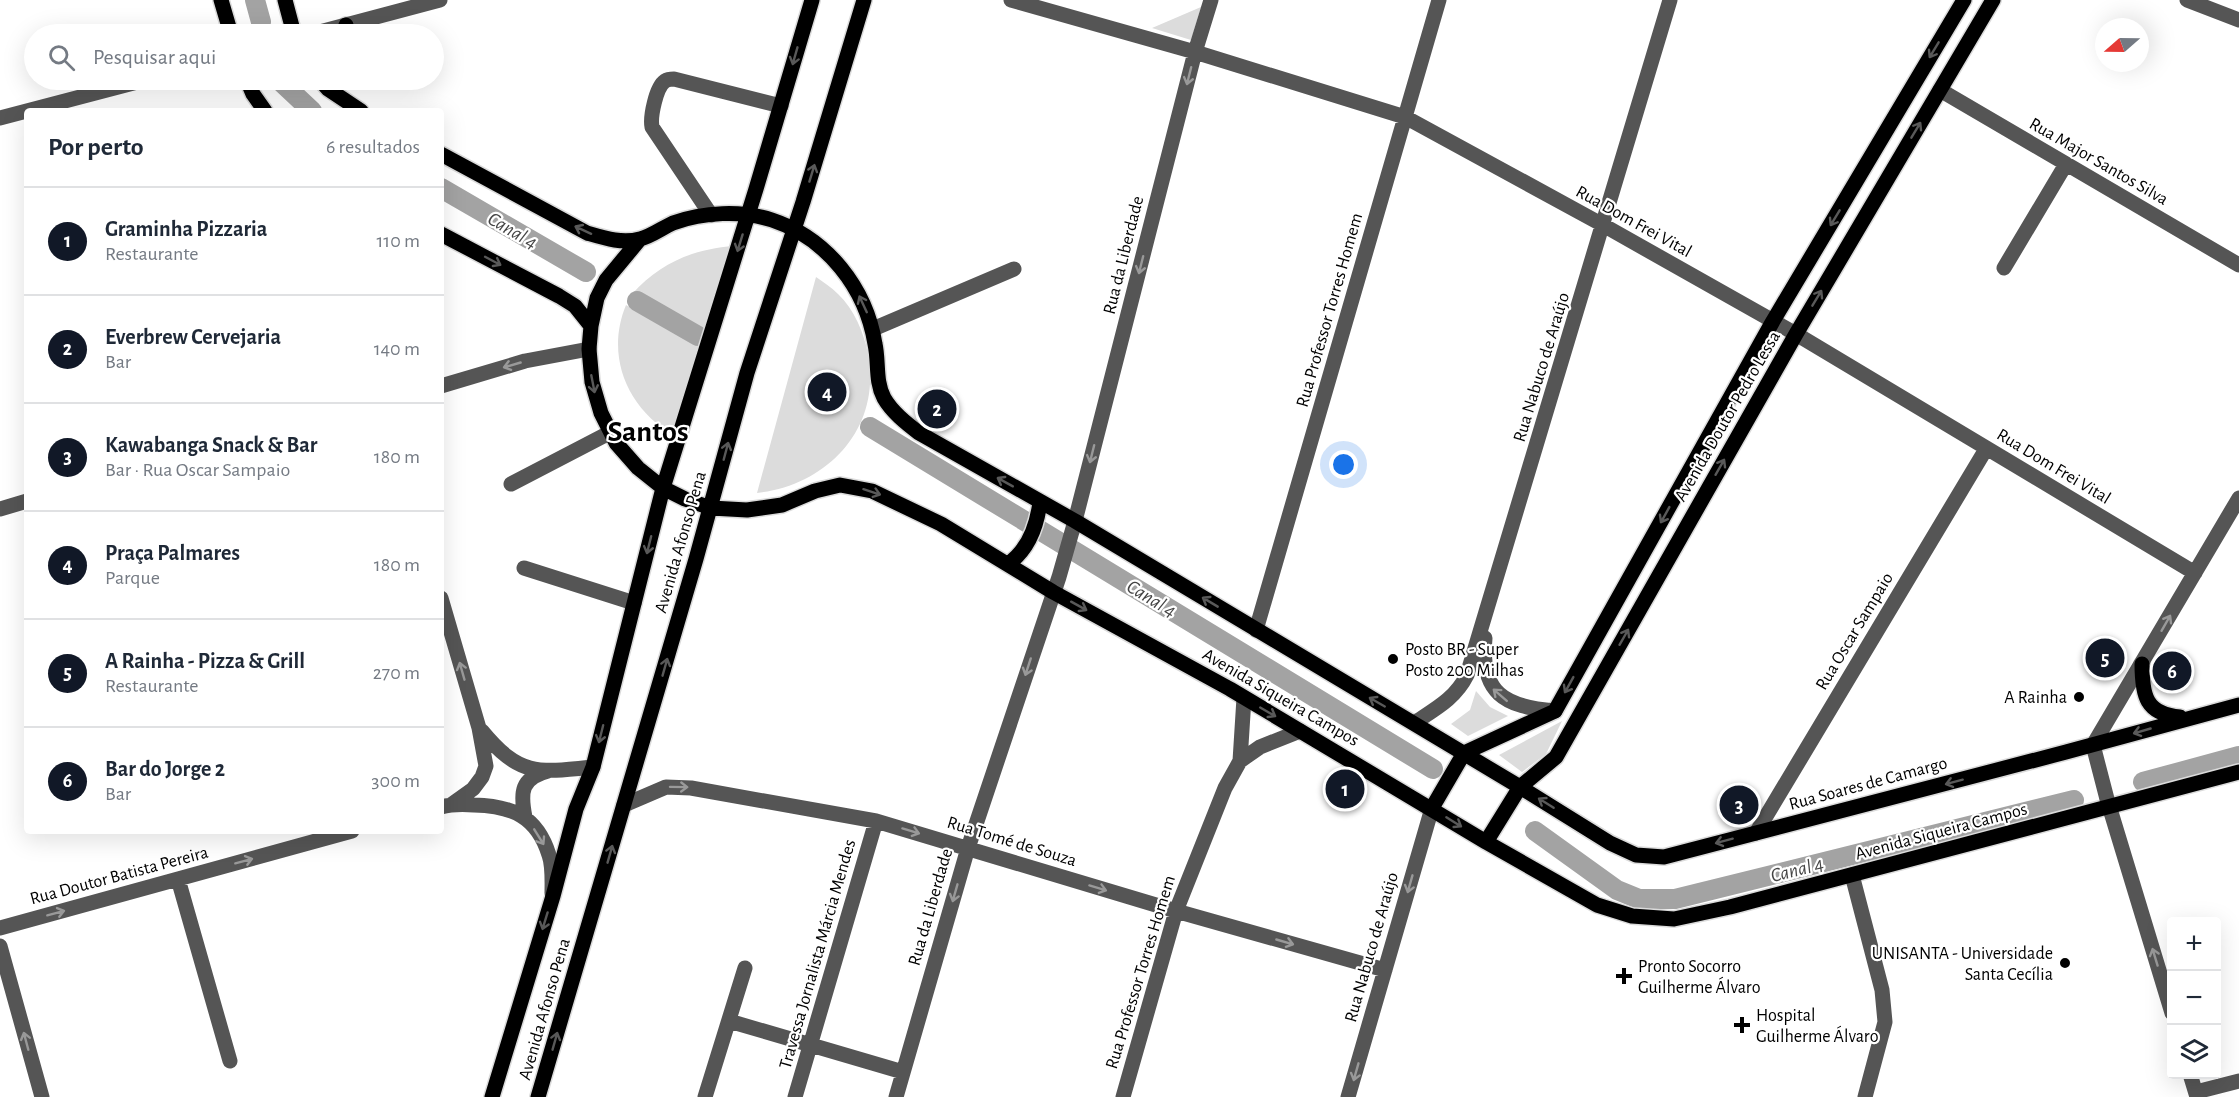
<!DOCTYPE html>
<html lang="pt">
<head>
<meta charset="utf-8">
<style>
	body { margin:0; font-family:"Alegreya Sans",sans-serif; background:#f2f2f3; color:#1f2937 }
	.controls { position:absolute; right:18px; bottom:18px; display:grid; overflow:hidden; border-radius:6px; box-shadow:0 6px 24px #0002 }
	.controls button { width:54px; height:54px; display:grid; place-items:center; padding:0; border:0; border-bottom:2px solid #e0e1e3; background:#fff; color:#1f2937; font:30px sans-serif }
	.compass { position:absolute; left:2095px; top:18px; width:54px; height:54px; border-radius:50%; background:#fff; box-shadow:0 6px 24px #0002; rotate:250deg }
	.you { position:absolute; left:1344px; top:465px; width:21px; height:21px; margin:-15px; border:4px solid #fff; border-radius:50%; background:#1a73e8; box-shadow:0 0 0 9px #1a73e833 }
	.badge { display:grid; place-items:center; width:39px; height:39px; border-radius:50%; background:#111827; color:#fff; font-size:20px; font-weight:700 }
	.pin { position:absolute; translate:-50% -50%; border:3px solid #fff; box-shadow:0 2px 6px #0006 }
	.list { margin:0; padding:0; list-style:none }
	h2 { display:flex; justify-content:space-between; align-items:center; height:78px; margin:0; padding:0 24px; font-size:26px }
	h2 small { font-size:20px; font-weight:400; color:#747a83 }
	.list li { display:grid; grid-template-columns:39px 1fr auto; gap:18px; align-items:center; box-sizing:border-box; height:108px; padding:0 24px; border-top:2px solid #e0e1e3 }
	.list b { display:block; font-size:22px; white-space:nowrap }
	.list p { margin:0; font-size:20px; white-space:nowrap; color:#747a83 }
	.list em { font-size:20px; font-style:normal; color:#747a83 }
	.icon { flex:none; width:33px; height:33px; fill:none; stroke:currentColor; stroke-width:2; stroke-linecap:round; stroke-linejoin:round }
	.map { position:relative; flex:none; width:2239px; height:1097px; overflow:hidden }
	.search { position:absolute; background:#fff; box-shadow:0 6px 24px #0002; left:24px; top:24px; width:420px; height:66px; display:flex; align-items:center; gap:15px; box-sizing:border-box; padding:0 21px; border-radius:33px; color:#747a83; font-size:22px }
	.panel { position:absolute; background:#fff; box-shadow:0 6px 24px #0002; left:24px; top:108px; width:420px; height:726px; border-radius:6px }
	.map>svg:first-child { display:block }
</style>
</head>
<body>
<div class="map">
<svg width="2239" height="1097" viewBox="0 0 2239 1097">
	<rect width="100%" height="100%" fill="#fff"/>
	<!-- green -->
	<path fill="#dcdcdc" d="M1201 7 1191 40 1152 28Z
		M734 246 705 336 632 294C660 263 693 249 734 246Z
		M816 277C823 282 831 287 838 294 854 309 864 333 868 354 882 428 828 485 757 493Z
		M626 305 700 346 675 436C627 409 605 356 626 305Z
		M1476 691 1490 707 1508 716 1468 736 1451 724 1470 710Z
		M1562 721 1546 754 1522 772 1499 755Z"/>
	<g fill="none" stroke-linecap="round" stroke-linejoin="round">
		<!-- canal -->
		<path stroke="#a3a3a3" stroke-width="20" d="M255 0 261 22
			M279 80 312 111
			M441 188 586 272
			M637 301 698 336
			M870 427 1433 769
			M2143 782 2239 756
			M1535 831 1617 890 1639 899H1675L2074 800"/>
		<defs>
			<path id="major" d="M221 0 231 34
				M285 0 294 34
				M343 34 346 25
				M247 80 253 94 265 111
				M320 80 328 89 361 111
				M441 154 587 233C604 238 622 244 640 239 652 236 662 228 673 223 703 212 742 210 772 220 827 238 866 288 875 344 879 362 875 381 884 398 892 412 906 423 919 433L1075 521 1520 787 1610 843 1636 855 1664 857 2066 752 2239 705
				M441 234 559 296 575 306 591 326
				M640 239 606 280 597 298 591 326 589 349 592 382 601 413 616 443 638 468 663 488 685 499 711 508 747 510 782 505 815 491 840 485 872 491 941 524 1053 592 1230 689 1486 842 1597 905 1632 916 1674 919 1730 907 2239 772
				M1008 564C1028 550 1037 525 1040 502
				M2142 664C2142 696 2146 714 2180 717
				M1432 808 1464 753 1555 711 1773 321 1964 0
				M1486 842 1520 787 1556 757 1796 334 1993 0
				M492 1097 553 896 576 809 593 767 663 488 756 189 812 0
				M538 1097 696 559 747 373 803 202 864 0"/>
		</defs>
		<!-- major casing -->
		<use href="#major" stroke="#dbdbdb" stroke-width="18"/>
		<!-- minor -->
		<path stroke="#555" stroke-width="15" d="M1011 0 1195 52 1405 117 1603 225 1796 334 2195 573
			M2187 0 2239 20
			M312 34 440 0
			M1940 90 2239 265
			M0 118 145 80
			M711 215 652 127C650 117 656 87 665 81 668 79 671 79 674 79L781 106
			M2004 268 2066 164
			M873 329 1014 269
			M441 386 525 361 589 349
			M511 484 611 432
			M0 509 27 501
			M524 568 634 603
			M441 598 479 728 486 766 482 777 473 789 452 804
			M1256 630 1439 0
			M1485 638C1480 693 1504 707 1555 711
			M1414 723C1435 709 1455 699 1467 675L1670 0
			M482 731C519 776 538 773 593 767
			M1240 761 1260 747 1300 731
			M624 805 666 787 691 788 876 821 1176 911 1385 970
			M441 807C452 804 462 804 474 805 512 806 537 816 549 855 553 866 552 881 552 893
			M525 817C520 792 521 778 548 771
			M1756 833 1986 449
			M1852 875 1882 990 1885 1022 1865 1097
			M178 879 230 1061
			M0 928 352 831
			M0 946 42 1097
			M2172 1013 2107 799 2093 745 2239 498
			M729 1021 903 1072
			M2190 1074 2197 1097
			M2196 1092 2239 1081
			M705 1097 745 968
			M795 1097 876 821
			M896 1097 968 848 1059 577 1075 521 1195 52 1211 0
			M1123 1097 1176 911 1225 788 1240 761 1244 698
			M1348 1097 1432 808"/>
		<!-- major -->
		<use href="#major" stroke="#000" stroke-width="15"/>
	</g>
	<!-- one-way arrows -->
	<defs><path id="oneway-shaft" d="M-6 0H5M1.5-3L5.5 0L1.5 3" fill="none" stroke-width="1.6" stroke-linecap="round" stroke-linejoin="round" transform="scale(1.5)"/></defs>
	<g stroke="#595959">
		<use href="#oneway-shaft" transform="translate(1934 50) rotate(121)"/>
		<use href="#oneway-shaft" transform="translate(795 56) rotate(106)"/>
		<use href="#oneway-shaft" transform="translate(1916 130) rotate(-59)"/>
		<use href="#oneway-shaft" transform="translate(812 173) rotate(-73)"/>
		<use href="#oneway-shaft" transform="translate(1835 218) rotate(121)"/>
		<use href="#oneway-shaft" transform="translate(583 230) rotate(-155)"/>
		<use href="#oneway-shaft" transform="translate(740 243) rotate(107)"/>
		<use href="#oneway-shaft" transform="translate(493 261) rotate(28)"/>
		<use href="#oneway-shaft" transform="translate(1817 298) rotate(-59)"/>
		<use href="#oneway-shaft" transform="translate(863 304) rotate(-115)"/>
		<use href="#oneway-shaft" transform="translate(593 384) rotate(79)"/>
		<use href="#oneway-shaft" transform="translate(726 451) rotate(-75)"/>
		<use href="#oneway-shaft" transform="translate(1720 467) rotate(-60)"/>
		<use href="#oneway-shaft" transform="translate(1005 482) rotate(-151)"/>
		<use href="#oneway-shaft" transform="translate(872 492) rotate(18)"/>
		<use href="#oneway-shaft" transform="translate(1665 515) rotate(119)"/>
		<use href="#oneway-shaft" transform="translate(649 545) rotate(104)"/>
		<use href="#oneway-shaft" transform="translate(1210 602) rotate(-149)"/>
		<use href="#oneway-shaft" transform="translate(1079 606) rotate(29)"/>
		<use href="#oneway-shaft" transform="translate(1624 637) rotate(-60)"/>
		<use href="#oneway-shaft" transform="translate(665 667) rotate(-74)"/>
		<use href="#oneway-shaft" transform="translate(1569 685) rotate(119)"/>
		<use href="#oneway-shaft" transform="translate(1377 702) rotate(-150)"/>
		<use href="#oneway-shaft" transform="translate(1268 712) rotate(30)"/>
		<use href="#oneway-shaft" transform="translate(2142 731) rotate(164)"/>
		<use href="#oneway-shaft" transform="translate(601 734) rotate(104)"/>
		<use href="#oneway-shaft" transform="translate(1954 782) rotate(165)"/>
		<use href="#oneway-shaft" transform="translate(1546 803) rotate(-148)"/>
		<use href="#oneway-shaft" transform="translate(1454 822) rotate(32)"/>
		<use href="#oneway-shaft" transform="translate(1724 841) rotate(165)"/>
		<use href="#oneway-shaft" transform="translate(610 854) rotate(-74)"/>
		<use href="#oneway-shaft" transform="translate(545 921) rotate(107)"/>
		<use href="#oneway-shaft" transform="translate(555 1041) rotate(-74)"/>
	</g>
	<g stroke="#999">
		<use href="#oneway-shaft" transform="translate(1189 76) rotate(104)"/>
		<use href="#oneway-shaft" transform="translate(1141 265) rotate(104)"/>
		<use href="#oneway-shaft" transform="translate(512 365) rotate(164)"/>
		<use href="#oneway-shaft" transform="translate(1092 454) rotate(104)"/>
		<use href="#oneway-shaft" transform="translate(2166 623) rotate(-60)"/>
		<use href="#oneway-shaft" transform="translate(1028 667) rotate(108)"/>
		<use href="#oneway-shaft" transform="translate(462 671) rotate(-106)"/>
		<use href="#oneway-shaft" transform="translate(1500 695) rotate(-139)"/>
		<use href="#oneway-shaft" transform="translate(679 787) rotate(1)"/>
		<use href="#oneway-shaft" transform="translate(911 831) rotate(17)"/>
		<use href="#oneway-shaft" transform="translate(539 837) rotate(58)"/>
		<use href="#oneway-shaft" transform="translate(244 861) rotate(-15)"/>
		<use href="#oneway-shaft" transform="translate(1410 884) rotate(106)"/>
		<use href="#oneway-shaft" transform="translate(1098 888) rotate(17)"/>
		<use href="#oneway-shaft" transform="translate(955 893) rotate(106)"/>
		<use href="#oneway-shaft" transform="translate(56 913) rotate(-15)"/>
		<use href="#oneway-shaft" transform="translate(1285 942) rotate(16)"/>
		<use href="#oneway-shaft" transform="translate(2155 957) rotate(-107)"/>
		<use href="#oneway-shaft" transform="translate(26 1041) rotate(-105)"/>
		<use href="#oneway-shaft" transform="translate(1356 1072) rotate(106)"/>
	</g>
	<!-- markers -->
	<g fill="#000" stroke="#fff" stroke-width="2">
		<circle cx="1393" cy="659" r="6"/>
		<circle cx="2079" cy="697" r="6"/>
		<circle cx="2065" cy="963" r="6"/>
		<path d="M1621 967h6v6h6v6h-6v6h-6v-6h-6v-6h6z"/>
		<path d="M1739 1016h6v6h6v6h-6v6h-6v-6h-6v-6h6z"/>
	</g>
	<g text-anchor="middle" stroke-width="4.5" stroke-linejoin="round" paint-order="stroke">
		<!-- street labels -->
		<g font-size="18" fill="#000" stroke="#fff">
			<text transform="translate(2099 161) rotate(30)" y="6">Rua Major Santos Silva</text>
			<text transform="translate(1634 221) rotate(29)" y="6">Rua Dom Frei Vital</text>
			<text transform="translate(1123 255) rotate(-76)" y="6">Rua da Liberdade</text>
			<text transform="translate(1329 310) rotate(-74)" y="6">Rua Professor Torres Homem</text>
			<text transform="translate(1541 367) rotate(-73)" y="6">Rua Nabuco de Araújo</text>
			<text transform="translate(1727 416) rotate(-60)" y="6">Avenida Doutor Pedro Lessa</text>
			<text transform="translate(2054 466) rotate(31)" y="6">Rua Dom Frei Vital</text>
			<text transform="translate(680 542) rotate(-74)" y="6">Avenida Afonso Pena</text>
			<text transform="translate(1854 631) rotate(-59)" y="6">Rua Oscar Sampaio</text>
			<text transform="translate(1281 697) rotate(30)" y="6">Avenida Siqueira Campos</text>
			<text transform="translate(1868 783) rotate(-15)" y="6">Rua Soares de Camargo</text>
			<text transform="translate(1941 831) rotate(-15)" y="6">Avenida Siqueira Campos</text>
			<text transform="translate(1012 841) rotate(17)" y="6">Rua Tomé de Souza</text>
			<text transform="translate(119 875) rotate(-15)" y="6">Rua Doutor Batista Pereira</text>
			<text transform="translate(930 907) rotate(-74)" y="6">Rua da Liberdade</text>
			<text transform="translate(1371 947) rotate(-74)" y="6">Rua Nabuco de Araújo</text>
			<text transform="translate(817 954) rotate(-74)" y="6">Travessa Jornalista Márcia Mendes</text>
			<text transform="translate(1140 972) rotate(-73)" y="6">Rua Professor Torres Homem</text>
			<text transform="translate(544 1009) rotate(-74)" y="6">Avenida Afonso Pena</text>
		</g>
		<!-- poi labels -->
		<g font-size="18" fill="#000" stroke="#fff" text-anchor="start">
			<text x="1405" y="655">Posto BR - Super<tspan x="1405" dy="21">Posto 200 Milhas</tspan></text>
			<text x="2067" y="703" text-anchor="end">A Rainha</text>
			<text x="2053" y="959" text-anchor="end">UNISANTA - Universidade<tspan x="2053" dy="21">Santa Cecília</tspan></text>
			<text x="1638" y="972">Pronto Socorro<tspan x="1638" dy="21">Guilherme Álvaro</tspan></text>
			<text x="1756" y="1021">Hospital<tspan x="1756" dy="21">Guilherme Álvaro</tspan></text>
		</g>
		<!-- water labels -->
		<g font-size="20" font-style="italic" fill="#444" stroke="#fff">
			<text transform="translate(513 230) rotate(30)" y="7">Canal 4</text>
			<text transform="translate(1152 598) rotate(31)" y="7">Canal 4</text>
			<text transform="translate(1797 869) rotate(-14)" y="7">Canal 4</text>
		</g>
		<!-- town labels -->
		<g font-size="30" font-weight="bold" fill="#000" stroke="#fff">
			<text x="648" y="441">Santos</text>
		</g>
	</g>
</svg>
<div class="controls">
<button>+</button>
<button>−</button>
<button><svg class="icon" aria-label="layers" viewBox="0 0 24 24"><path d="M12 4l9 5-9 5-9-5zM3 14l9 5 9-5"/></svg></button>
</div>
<svg class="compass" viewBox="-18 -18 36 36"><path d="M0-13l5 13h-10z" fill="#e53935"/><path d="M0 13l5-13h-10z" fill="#747a83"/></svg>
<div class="you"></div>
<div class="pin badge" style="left:1345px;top:789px">1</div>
<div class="pin badge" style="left:937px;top:409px">2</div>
<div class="pin badge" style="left:1739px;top:805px">3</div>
<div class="pin badge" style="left:827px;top:392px">4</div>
<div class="pin badge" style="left:2105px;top:658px">5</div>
<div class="pin badge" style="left:2172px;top:671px">6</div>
<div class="search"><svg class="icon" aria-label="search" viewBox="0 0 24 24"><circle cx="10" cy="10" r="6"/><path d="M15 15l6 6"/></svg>Pesquisar aqui</div>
<section class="panel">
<h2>Por perto<small>6 resultados</small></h2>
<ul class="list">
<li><span class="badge">1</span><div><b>Graminha Pizzaria</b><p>Restaurante</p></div><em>110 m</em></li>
<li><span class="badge">2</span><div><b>Everbrew Cervejaria</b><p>Bar</p></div><em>140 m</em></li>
<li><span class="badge">3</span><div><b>Kawabanga Snack &amp; Bar</b><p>Bar · Rua Oscar Sampaio</p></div><em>180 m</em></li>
<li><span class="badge">4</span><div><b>Praça Palmares</b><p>Parque</p></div><em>180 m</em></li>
<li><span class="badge">5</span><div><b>A Rainha - Pizza &amp; Grill</b><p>Restaurante</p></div><em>270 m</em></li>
<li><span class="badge">6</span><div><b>Bar do Jorge 2</b><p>Bar</p></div><em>300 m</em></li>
</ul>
</section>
</div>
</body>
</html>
